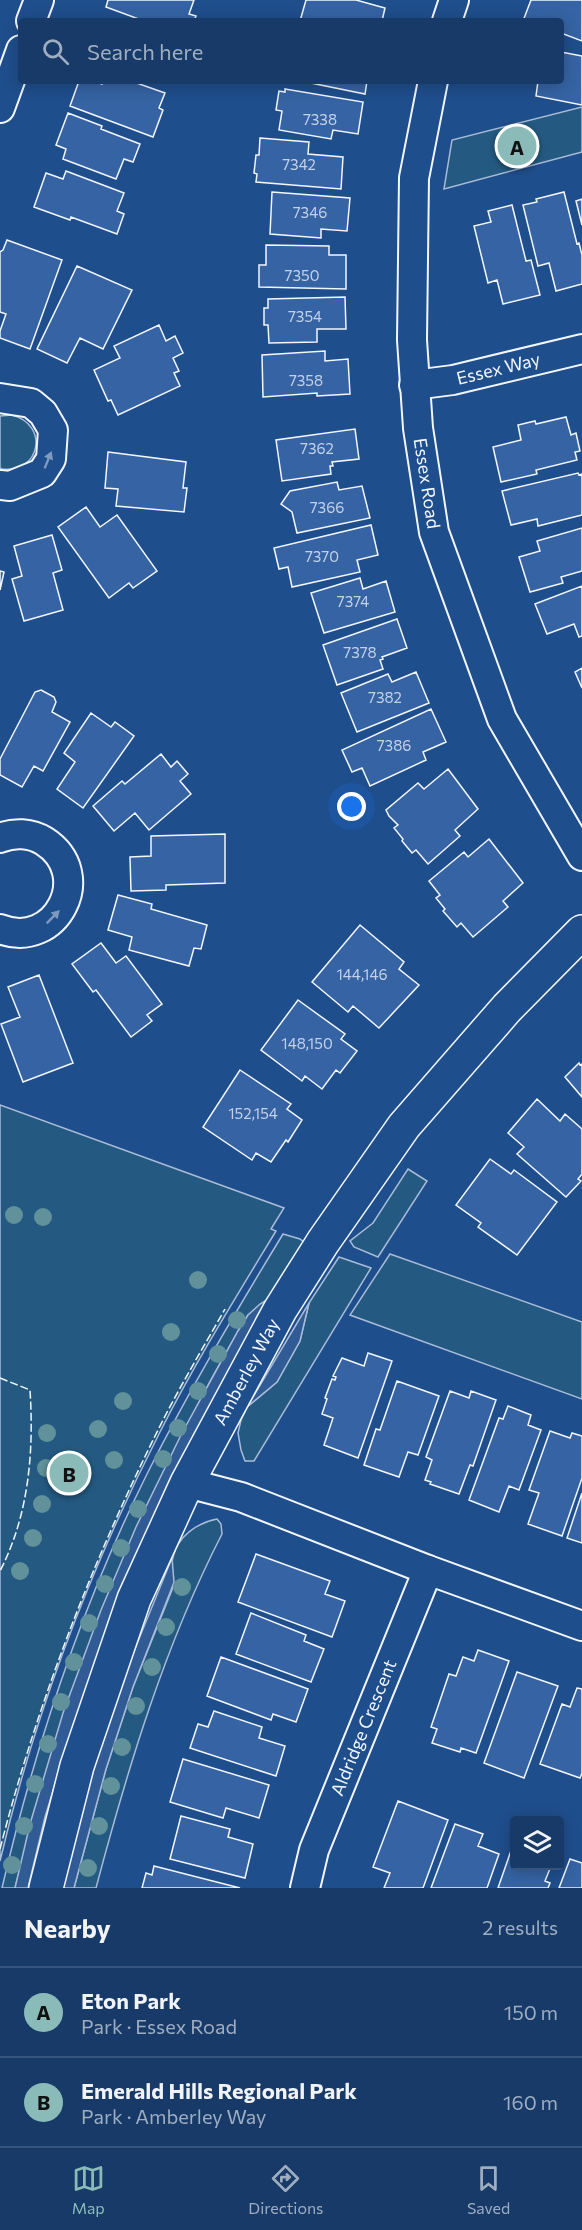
<!DOCTYPE html>
<html lang="en">
<head>
<meta charset="utf-8">
<style>
	body { margin:0; font-family:Commissioner,sans-serif; background:#20416f; color:#f1f3f6 }
	.controls { position:absolute; right:18px; bottom:18px; display:grid; overflow:hidden; border-radius:6px; box-shadow:0 3px 15px #0003 }
	.controls button { width:54px; height:54px; display:grid; place-items:center; padding:0; border:0; border-bottom:2px solid #36547d; background:#173a69; color:#f1f3f6; font:30px sans-serif }
	.you { position:absolute; left:352px; top:807px; width:21px; height:21px; margin:-15px; border:4px solid #fff; border-radius:50%; background:#1a73e8; box-shadow:0 0 0 9px #1a73e833 }
	.badge { display:grid; place-items:center; width:39px; height:39px; border-radius:50%; background:#8bbbb9; color:#111; font-size:20px; font-weight:700 }
	.pin { position:absolute; translate:-50% -50%; border:3px solid #fff; box-shadow:0 2px 6px #0006 }
	.list { margin:0; padding:0; list-style:none }
	h2 { display:flex; justify-content:space-between; align-items:center; height:78px; margin:0; padding:0 24px; font-size:26px }
	h2 small { font-size:20px; font-weight:400; color:#9eadc0 }
	.list li { display:grid; grid-template-columns:39px 1fr auto; gap:18px; align-items:center; box-sizing:border-box; height:90px; padding:0 24px; border-top:2px solid #36547d }
	.list b { display:block; font-size:22px; white-space:nowrap }
	.list p { margin:0; font-size:20px; white-space:nowrap; color:#9eadc0 }
	.list em { font-size:20px; font-style:normal; color:#9eadc0 }
	.icon { flex:none; width:33px; height:33px; fill:none; stroke:currentColor; stroke-width:2; stroke-linecap:round; stroke-linejoin:round }
	.map { position:relative; flex:none; width:582px; height:1888px; overflow:hidden }
	.search { position:absolute; background:#173a69; box-shadow:0 3px 15px #0003; left:18px; right:18px; top:18px; height:66px; display:flex; align-items:center; gap:15px; box-sizing:border-box; padding:0 21px; border-radius:6px; color:#9eadc0; font-size:22px }
	.sheet { height:258px; background:#173a69 }
	nav { display:flex; justify-content:space-around; align-items:center; box-sizing:border-box; height:84px; border-top:2px solid #36547d; background:#173a69; font-size:16px; color:#9eadc0 }
	nav a { display:grid; justify-items:center; gap:3px }
	nav .on { color:#8bbbb9 }
	.map>svg:first-child { display:block }
</style>
</head>
<body>
<div class="map">
<svg width="582" height="1888" viewBox="0 0 582 1888">
	<rect width="100%" height="100%" fill="#1f4e8c"/>
	<!-- green -->
	<path fill="#245a82" stroke="#a8bbd7" stroke-width="1.5" d="M582 107V152L444 189 452 140Z
		M12 415C50 425 40 474 2 469L0 468V416Z
		M0 1105 284 1208 271 1229 276 1231C236 1297 195 1363 160 1432 91 1567 35 1713 0 1861Z
		M408 1169 427 1181 378 1257 354 1247 350 1241 373 1223Z
		M283 1234 300 1239 305 1243 275 1294 248 1315 238 1331C135 1511 64 1686 15 1888H2C35 1746 82 1605 147 1474 188 1392 235 1313 283 1234Z
		M390 1254 582 1322V1399L350 1315Z
		M339 1257 371 1268 254 1461H245L241 1450 238 1433 241 1420 247 1407 277 1382 300 1341 309 1303Z
		M217 1519 221 1524 222 1534C165 1645 128 1767 96 1888H74L106 1769 133 1687 172 1590C175 1579 170 1568 173 1557 178 1536 197 1523 217 1519Z"/>
	<!-- parking -->
	<path fill="#305b95" stroke="#a8bbd7" stroke-width="1.5" d="M270 1298 117 1608 71 1732 45 1817 28 1888H15L30 1824 63 1713 101 1610 136 1527 182 1433 238 1331 248 1315 260 1304Z
		M309 1303 300 1341 277 1382 247 1407Z
		M172 1558 174 1582 171 1590 133 1687 106 1769 74 1888H61L91 1775 125 1673Z"/>
	<!-- building -->
	<path fill="#3563a3" stroke="#f2f6ff" stroke-width="1.5" d="M108 0H194L189 14 196 16 194 21H144L106 7Z
		M306 0H356L385 8 382 21H300Z
		M531 0H582V41L561 33V21H523Z
		M561 52 582 56V105L536 96 538 81H537H561Z
		M79 81H94L102 84 104 81H131L165 93 159 108 163 110 153 137 70 106Z
		M301 81H367L365 94Z
		M285 89 363 102 358 134 333 130 331 139 279 130 282 111 276 110 279 91 285 92Z
		M68 113 102 126 101 129 140 144 133 162 124 159 116 179 63 159 66 149 56 145Z
		M260 138 309 142 308 154 343 157 341 189 256 182 257 174 254 173 256 155H259Z
		M66 171 124 193 117 211 124 214 117 234 71 217 70 220 34 207 46 173 63 179Z
		M272 192 350 198 347 231 321 229V238L270 234Z
		M564 192 577 244 579 243 582 255V284L556 291 549 263 538 266 523 205 537 202 536 199Z
		M582 199V225L576 201Z
		M512 205 526 261 531 260 540 295 503 304 497 280 488 283 474 226 491 222 488 211Z
		M7 240 62 260 30 349 0 338V331L6 314 0 312V252L3 250Z
		M266 245 329 246V255H346V289L259 287V265H266Z
		M77 266 132 290 103 349 80 338 67 363 37 349Z
		M345 297 346 329H317V342L269 343 268 325H264V308H268V299Z
		M159 325 166 341 175 336 183 353 173 358 179 371 174 373 180 386 118 415 111 400 108 401 94 370 120 358 114 346Z
		M325 351V361L348 359 350 394 317 396V393L263 397 262 355Z
		M566 417 571 435 576 433 580 451 575 452 577 460 536 470 537 474 501 482 493 447 521 440 518 425 535 421 536 424Z
		M355 429 359 459 332 462 333 466H330L331 474 282 481 276 440Z
		M108 452 186 462 183 488H187L184 512 116 506 118 489 105 488Z
		M578 473 579 475 582 474V515L538 526 537 519 511 525 502 491Z
		M337 482 339 490 362 486 370 518 297 533 292 512 281 504 290 491Z
		M86 507 100 527 117 515 157 571 133 588 129 583 109 598 58 527Z
		M371 525 378 555 357 560 360 572 292 587 288 567 279 569 274 548Z
		M582 528V571L561 577 563 583 530 592 519 557 540 551 537 541Z
		M52 535 62 570 53 573 63 610 24 621 12 579 22 576 14 546Z
		M0 571 4 572 0 590Z
		M360 578 363 589 386 581 395 612 324 633 311 593Z
		M582 586V636L579 637 574 624 547 634 535 604Z
		M397 619 407 648 382 657 383 659 380 660 383 669 337 685 323 645Z
		M582 668V688L575 672Z
		M416 672 429 703 357 732 341 693 388 674 392 682Z
		M41 690 54 697 56 702 52 712 70 722 43 771 34 766 22 787 0 775V759L35 692Z
		M431 709 446 742 423 752 426 760 370 786 362 768 352 772 342 750Z
		M91 713 111 727 115 722 134 736 83 808 57 789 75 762 64 753Z
		M161 754 171 767 177 761 188 774 180 781 191 794 149 830 135 813 114 831 93 806 122 781 125 784Z
		M448 769 478 809 455 830 460 836 428 864 416 850 412 853 402 841 403 839 394 828 398 825 389 816 386 810 418 783 424 789Z
		M225 834V883L166 885V890L131 891 130 857 151 856V836Z
		M489 839 523 883 503 901 508 907 473 937 461 923 457 927 443 911 445 909 436 898 440 895 429 881 464 852 468 857Z
		M118 895 152 904 151 909 207 925 201 949 194 948 189 966 129 950 132 937 108 930Z
		M360 925 404 962 399 969 419 985 379 1028 353 1006 348 1012 312 982Z
		M101 943 116 963 126 956 162 1004 147 1015 152 1021 131 1037 96 990 93 992 72 964Z
		M39 975 73 1063 23 1082 1 1024 20 1017 8 987Z
		M298 1000 345 1034 341 1039 357 1051 340 1073 336 1070 322 1089 305 1076 302 1081 261 1050Z
		M579 1063 580 1065 582 1064V1097L565 1077Z
		M240 1070 291 1104 287 1109 302 1120 288 1142 286 1140 271 1162 256 1153 252 1160 203 1127Z
		M537 1099 560 1121 565 1114 582 1129V1174L578 1179 581 1181 566 1197 517 1154 524 1147 508 1133Z
		M490 1159 511 1174 514 1170 557 1202 517 1255 478 1227 481 1223 456 1205Z
		M368 1353 392 1361 358 1458 324 1445 333 1418 322 1414 327 1399 325 1398 332 1379 335 1380 336 1377 333 1376 342 1358 364 1366Z
		M397 1381 439 1396 418 1455 408 1452 399 1477 364 1465 376 1429 380 1430Z
		M450 1391 469 1398 471 1391 496 1400 473 1466 470 1465 459 1494 430 1484 431 1482 425 1480 432 1460 426 1457Z
		M508 1406 531 1415 528 1425 541 1430 519 1490 509 1486 499 1512 469 1500 499 1418 503 1419Z
		M550 1431 570 1438 572 1433 582 1436V1478L562 1536 528 1524 539 1493 529 1490Z
		M582 1493V1543L567 1538Z
		M256 1554 330 1581 325 1594 345 1601 332 1637 238 1602Z
		M251 1613 306 1635 304 1641 324 1649 311 1682 236 1654Z
		M478 1650 509 1661 476 1753 461 1748 460 1752 432 1743 437 1729 431 1727 449 1674 456 1676 463 1657 474 1661Z
		M221 1657 308 1689 296 1722 273 1714 271 1720 207 1696Z
		M517 1672 558 1686 524 1778 484 1763Z
		M577 1688 582 1689V1773L580 1778 540 1764 562 1704 570 1707Z
		M214 1711 262 1727 259 1738 285 1746 276 1776 190 1748 198 1724 208 1727Z
		M183 1759 269 1785 259 1818 226 1808 223 1818 170 1802Z
		M398 1801 448 1820 423 1888H384L390 1873 373 1867Z
		M181 1816 230 1829 228 1837 253 1844 245 1878 170 1859Z
		M455 1824 483 1834 478 1846 499 1854 487 1888H431Z
		M513 1845 514 1866H551L545 1881 550 1883 548 1888H498Z
		M570 1859 582 1863V1888H559Z
		M154 1866 240 1888H142L146 1873 152 1875Z"/>
	<g fill="none" stroke-linecap="round" stroke-linejoin="round">
		<defs>
			<g id="street">
				<path d="M31 21 39 0"/>
				<path d="M447 21 454 0"/>
				<path id="s1" d="M433 81 414 178 412 340 418 428 434 532 502 719 582 856"/>
				<path d="M0 108 21 50"/>
				<path id="s2" d="M414 385 453 380 582 349"/>
				<path d="M0 398 31 403 43 413 53 430 51 459 42 473 10 486 0 485"/>
				<path d="M0 838C14 832 31 833 44 841 96 874 56 951 0 929"/>
				<path d="M187 1483 241 1497 428 1570 582 1626"/>
				<path id="s3" d="M305 1888 314 1850 428 1570"/>
			</g>
			<g id="secondary">
				<path id="s4" d="M46 1888 77 1766 134 1599 187 1483 280 1310 323 1242 404 1126 507 1008 582 932"/>
			</g>
		</defs>
		<!-- street casing -->
		<use href="#street" stroke="#f2f6ff" stroke-width="32"/>
		<!-- secondary casing -->
		<use href="#secondary" stroke="#f2f6ff" stroke-width="36"/>
		<!-- street -->
		<use href="#street" stroke="#1f4e8c" stroke-width="28"/>
		<!-- secondary -->
		<use href="#secondary" stroke="#1f4e8c" stroke-width="33"/>
		<!-- fence -->
		<path stroke="#f2f6ff" stroke-width="1.5" stroke-dasharray="8 3" stroke-linecap="butt" d="M0 1378 30 1390C34 1451 29 1515 0 1571
			M0 1849C38 1700 94 1557 163 1420 182 1383 204 1346 225 1309"/>
	</g>
	<!-- trees -->
	<g fill="#61919a">
		<circle cx="14" cy="1215" r="9"/>
		<circle cx="43" cy="1217" r="9"/>
		<circle cx="198" cy="1280" r="9"/>
		<circle cx="237" cy="1320" r="9"/>
		<circle cx="171" cy="1332" r="9"/>
		<circle cx="218" cy="1354" r="9"/>
		<circle cx="198" cy="1391" r="9"/>
		<circle cx="123" cy="1401" r="9"/>
		<circle cx="178" cy="1428" r="9"/>
		<circle cx="98" cy="1429" r="9"/>
		<circle cx="47" cy="1433" r="9"/>
		<circle cx="163" cy="1459" r="9"/>
		<circle cx="114" cy="1460" r="9"/>
		<circle cx="46" cy="1468" r="9"/>
		<circle cx="42" cy="1504" r="9"/>
		<circle cx="138" cy="1509" r="9"/>
		<circle cx="33" cy="1538" r="9"/>
		<circle cx="121" cy="1548" r="9"/>
		<circle cx="20" cy="1571" r="9"/>
		<circle cx="105" cy="1584" r="9"/>
		<circle cx="182" cy="1587" r="9"/>
		<circle cx="89" cy="1623" r="9"/>
		<circle cx="166" cy="1627" r="9"/>
		<circle cx="74" cy="1662" r="9"/>
		<circle cx="152" cy="1667" r="9"/>
		<circle cx="61" cy="1702" r="9"/>
		<circle cx="136" cy="1706" r="9"/>
		<circle cx="48" cy="1744" r="9"/>
		<circle cx="122" cy="1747" r="9"/>
		<circle cx="35" cy="1784" r="9"/>
		<circle cx="111" cy="1786" r="9"/>
		<circle cx="24" cy="1826" r="9"/>
		<circle cx="99" cy="1826" r="9"/>
		<circle cx="12" cy="1865" r="9"/>
		<circle cx="88" cy="1868" r="9"/>
	</g>
	<!-- one-way arrows -->
	<defs><path id="oneway-solid" d="M-6-.8H1V-3.2L6.5 0L1 3.2V.8H-6Z" transform="scale(1.5)"/></defs>
	<g fill="#7e9ac0">
		<use href="#oneway-solid" transform="translate(48 460) rotate(-68)"/>
		<use href="#oneway-solid" transform="translate(53 917) rotate(-45)"/>
	</g>
	<g text-anchor="middle" stroke-width="4.5" stroke-linejoin="round" paint-order="stroke">
		<!-- number labels -->
		<g font-size="15" fill="#c3d1e8">
			<text x="320" y="125">7338</text>
			<text x="299" y="170">7342</text>
			<text x="310" y="218">7346</text>
			<text x="302" y="281">7350</text>
			<text x="305" y="322">7354</text>
			<text x="306" y="386">7358</text>
			<text x="317" y="454">7362</text>
			<text x="327" y="513">7366</text>
			<text x="322" y="562">7370</text>
			<text x="353" y="607">7374</text>
			<text x="360" y="658">7378</text>
			<text x="385" y="703">7382</text>
			<text x="394" y="751">7386</text>
			<text x="362" y="980">144,146</text>
			<text x="307" y="1049">148,150</text>
			<text x="253" y="1119">152,154</text>
		</g>
		<!-- street labels -->
		<g font-size="18" fill="#f2f6ff" stroke="#1f4e8c">
			<text dy="6" stroke="none"><textPath href="#s2" startOffset="86">Essex Way</textPath></text>
			<text dy="6" stroke="none"><textPath href="#s1" startOffset="405">Essex Road</textPath></text>
			<text dy="6" stroke="none"><textPath href="#s4" startOffset="556">Amberley Way</textPath></text>
			<text dy="6" stroke="none"><textPath href="#s3" startOffset="171">Aldridge Crescent</textPath></text>
		</g>
	</g>
</svg>
<div class="controls">
<button><svg class="icon" aria-label="layers" viewBox="0 0 24 24"><path d="M12 4l9 5-9 5-9-5zM3 14l9 5 9-5"/></svg></button>
</div>
<div class="you"></div>
<div class="pin badge" style="left:517px;top:146px">A</div>
<div class="pin badge" style="left:69px;top:1473px">B</div>
<div class="search"><svg class="icon" aria-label="search" viewBox="0 0 24 24"><circle cx="10" cy="10" r="6"/><path d="M15 15l6 6"/></svg>Search here</div>
</div>
<section class="sheet">
<h2>Nearby<small>2 results</small></h2>
<ul class="list">
<li><span class="badge">A</span><div><b>Eton Park</b><p>Park · Essex Road</p></div><em>150 m</em></li>
<li><span class="badge">B</span><div><b>Emerald Hills Regional Park</b><p>Park · Amberley Way</p></div><em>160 m</em></li>
</ul>
</section>
<nav>
<a class="on"><svg class="icon" aria-label="map" viewBox="0 0 24 24"><path d="M3 6l6-2 6 2 6-2v14l-6 2-6-2-6 2zM9 4v14M15 6v14"/></svg>Map</a>
<a><svg class="icon" aria-label="directions" viewBox="0 0 24 24"><path d="M12 3l9 9-9 9-9-9zM9 14v-3h6M13 9l2 2-2 2"/></svg>Directions</a>
<a><svg class="icon" aria-label="saved" viewBox="0 0 24 24"><path d="M7 4h10v16l-5-4-5 4z"/></svg>Saved</a>
</nav>
</body>
</html>
